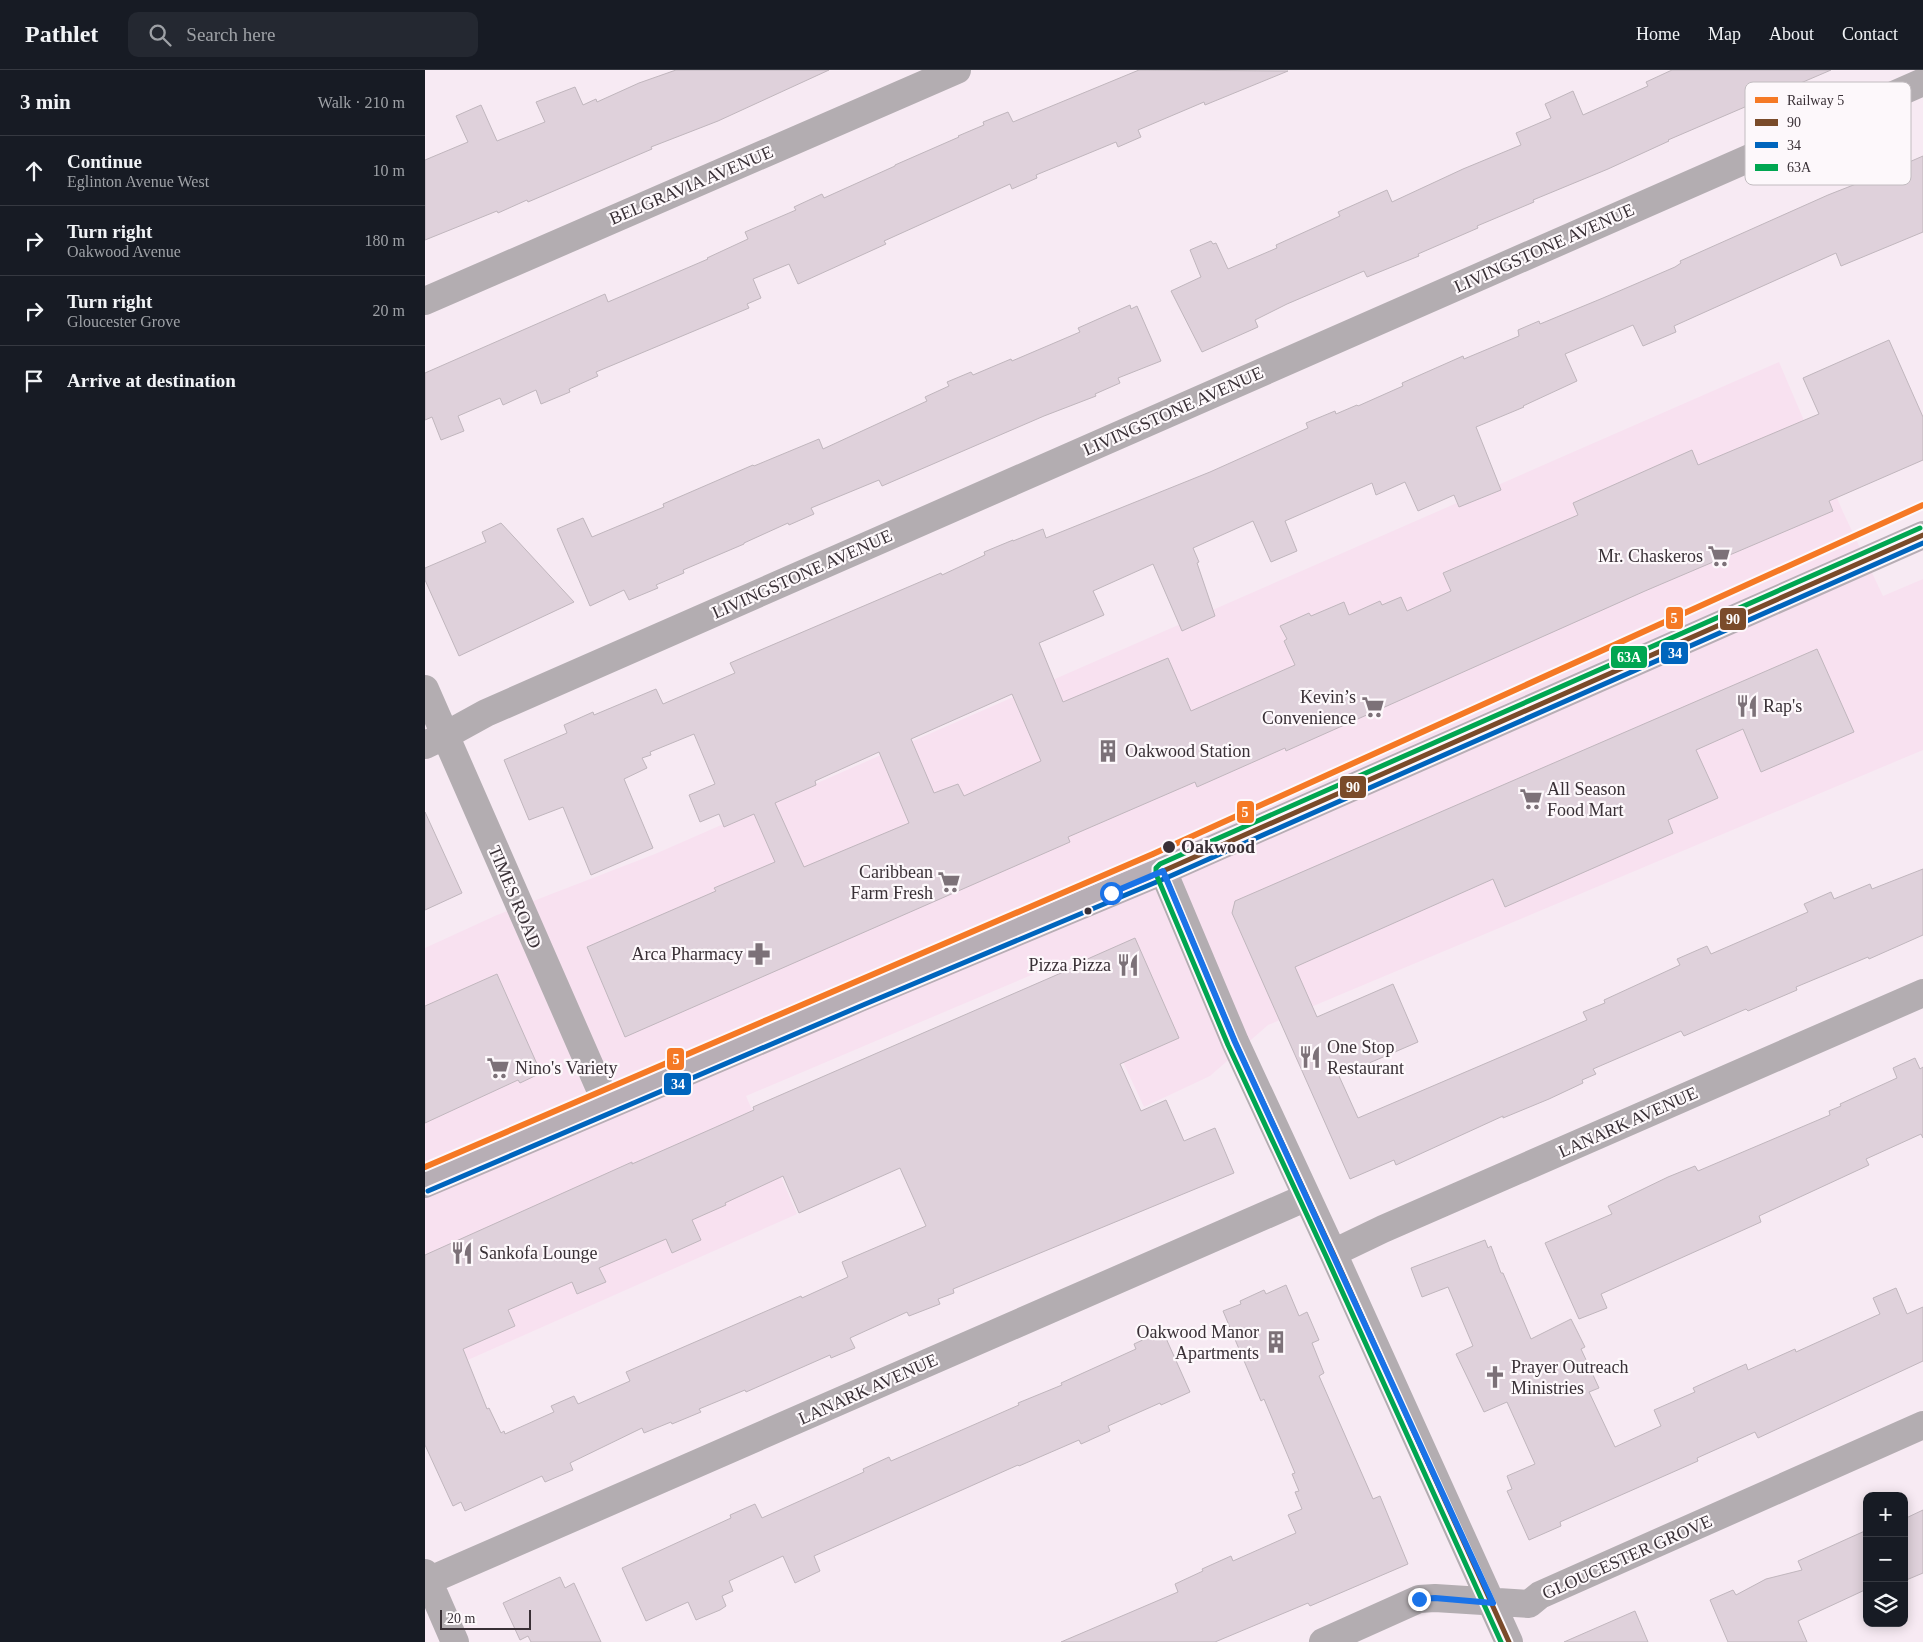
<!DOCTYPE html>
<html lang="en">
<head>
<meta charset="utf-8">
<style>
	body { margin:0; font-family:"Times New Roman",serif; background:#242831; color:#f1f3f6 }
	.controls { position:absolute; right:15px; bottom:15px; display:grid; overflow:hidden; border-radius:10px; box-shadow:0 2px 12px #0003 }
	.controls button { width:45px; height:45px; display:grid; place-items:center; padding:0; border:0; border-bottom:1px solid #363941; background:#171b24; color:#f1f3f6; font:25px sans-serif }
	.scale { position:absolute; left:15px; bottom:12px; width:91px; box-sizing:border-box; padding-left:5px; border:2px solid #393036; border-top:0; font-size:14px; line-height:18px; white-space:nowrap; color:#393036; -webkit-text-stroke:4px #fdf8fb; paint-order:stroke }
	.stop { position:absolute; width:15px; height:15px; margin:-11px; border:4px solid #1a73e8; border-radius:50%; background:#fff }
	.stop.end { background:#1a73e8; border-color:#fff; box-shadow:0 1px 5px #0008 }
	.list { margin:0; padding:0; list-style:none }
	h2 { display:flex; justify-content:space-between; align-items:center; height:65px; margin:0; padding:0 20px; font-size:21px }
	h2 small { font-size:16px; font-weight:400; color:#9ea1a6 }
	.list li { display:grid; grid-template-columns:32px 1fr auto; gap:15px; align-items:center; box-sizing:border-box; height:70px; padding:0 20px; border-top:1px solid #363941 }
	.list b { display:block; font-size:19px; white-space:nowrap }
	.list p { margin:0; font-size:16px; white-space:nowrap; color:#9ea1a6 }
	.list em { font-size:16px; font-style:normal; color:#9ea1a6 }
	.icon { flex:none; width:28px; height:28px; fill:none; stroke:currentColor; stroke-width:2; stroke-linecap:round; stroke-linejoin:round }
	.map { position:relative; flex:none; width:1498px; height:1572px; overflow:hidden }
	header { display:flex; align-items:center; gap:30px; box-sizing:border-box; height:70px; padding:0 25px; background:#171b24; border-bottom:1px solid #363941 }
	header strong { font-size:24px }
	nav { display:flex; gap:28px; margin-inline-start:auto; font-size:18px }
	.search { width:350px; height:45px; background:#242831; display:flex; align-items:center; gap:12px; box-sizing:border-box; padding:0 18px; border-radius:10px; color:#9ea1a6; font-size:19px }
	main { display:flex }
	aside { flex:1; background:#171b24 }
	.map>svg:first-child { display:block }
</style>
</head>
<body>
<header>
<strong>Pathlet</strong>
<div class="search"><svg class="icon" aria-label="search" viewBox="0 0 24 24"><circle cx="10" cy="10" r="6"/><path d="M15 15l6 6"/></svg>Search here</div>
<nav><a>Home</a><a>Map</a><a>About</a><a>Contact</a></nav>
</header>
<main>
<aside>
<h2>3 min<small>Walk · 210 m</small></h2>
<ul class="list">
<li><svg class="icon" aria-label="ahead" viewBox="0 0 24 24"><path d="M12 20V5M6 11l6-6 6 6"/></svg><div><b>Continue</b><p>Eglinton Avenue West</p></div><em>10 m</em></li>
<li><svg class="icon" aria-label="right" viewBox="0 0 24 24"><path d="M7 20v-9h11M14 6l5 5-5 5"/></svg><div><b>Turn right</b><p>Oakwood Avenue</p></div><em>180 m</em></li>
<li><svg class="icon" aria-label="right" viewBox="0 0 24 24"><path d="M7 20v-9h11M14 6l5 5-5 5"/></svg><div><b>Turn right</b><p>Gloucester Grove</p></div><em>20 m</em></li>
<li><svg class="icon" aria-label="arrive" viewBox="0 0 24 24"><path d="M6 21V4h12l-3 4 3 4H6"/></svg><div><b>Arrive at destination</b></div></li>
</ul>
</aside>
<div class="map">
<svg width="1498" height="1572" viewBox="0 0 1498 1572">
	<rect width="100%" height="100%" fill="#f7eaf3"/>
	<!-- built -->
	<path fill="#f8e1f0" d="M1354 292 1418 442 1458 526 1498 509V680L843 955 785 1006 719 1037 649 887 321 1026 372 1144 0 1309V878L72 845 230 784Z"/>
	<!-- building -->
	<path fill="#dfd1db" stroke="#c0b6bd" fill-rule="evenodd" d="M251 0H404L293 51 226 77 227 79 103 132 102 130 73 143 72 141 0 170V90L43 72 31 46 56 35 72 71 120 52 111 32 150 17 158 35 171 29 172 32 214 13Z
		M714 0 863 1 780 35 779 32 713 60 716 67 693 77 691 72 611 105 612 108 587 119 585 114 459 171 461 174 373 214 364 194 328 209 336 228 322 234 324 238 171 302 173 306 144 319 145 322 116 334 111 320 78 335 75 328 33 346 39 361 16 370 7 347 0 350V303L180 224 183 232 283 189 282 188 323 169 320 162 371 140 369 137 397 124 399 128 470 96V95L534 67 533 66 559 55 558 52 583 42 588 52Z
		M1247 0H1406L1243 70 1244 71 1183 99 1108 130 1109 132 1052 156 1053 158 993 184 994 186 942 207 939 201 862 234 830 250 833 257 777 282 746 221 776 207 765 180 786 171 788 174 791 173 803 199 852 178 851 175 915 146 913 142 962 120 967 132 1038 99 1096 75 1091 63 1126 48 1120 34 1148 21 1158 45 1223 16 1221 12Z
		M1498 86V162L1416 196 1411 183 1249 256 1251 262 1218 276 1208 255 1140 284 1152 311 1098 336 1099 337 1051 357 1076 420 1034 437 1029 425 993 441 980 412 951 425 947 413 860 451 872 481 846 492 828 451 768 478 774 492 772 493 790 546 757 561 728 494 668 521 679 545 614 573 638 632 743 588 766 641 870 595 859 571 862 569 855 556 884 543 886 546 919 532 924 545 955 531 957 535 976 527 982 541 1026 521 1018 503 1153 445 1148 433 1267 380 1273 395 1394 344 1378 308 1464 270 1498 347V390L1404 431 1408 441 1220 521 861 681 860 678 772 717 770 712 643 767 645 772 200 967 162 877 291 821 289 818 350 792 329 744 299 757 294 744 275 752 264 725 290 714 269 664 225 682 226 685 217 688 222 698 199 709 228 778 166 805 138 737 104 750 79 690 142 663 139 655 168 642 169 645 231 619 238 634 310 603 305 593 516 503 517 505 560 485 559 482 588 470V471L618 459 621 468 785 402 883 358 881 353 910 341 911 344 932 335 933 336 978 316 977 313 1038 286 1039 289 1094 266 1093 260 1114 251 1115 254 1178 228 1250 197 1256 193 1255 191 1403 125 1436 112V113ZM587 624 616 691 539 726 533 714 509 723 486 669ZM454 682 484 753 379 797 350 733 391 715 390 711Z
		M705 235 706 239 712 236 736 291 693 308 695 313 670 324 671 326 619 346 457 416 454 410 386 438 389 444 364 455 363 453 319 473V474L258 500 259 503 231 515 233 518 204 530 199 520 165 536 132 459 158 448 167 467 239 437 238 434 328 395 329 396 394 369 398 379 502 331 500 327 524 316 522 312 546 302 548 305 586 289 587 291 655 262 653 258Z
		M76 453 149 532 34 586 0 510V498L61 472 57 462Z
		M1392 579 1429 662 1336 702 1318 659 1271 680 1293 728 1243 750 1248 763 1080 837 1068 809 870 897 892 947 968 914 993 972 914 1006 933 1048 1162 950 1158 942 1180 933 1179 930 1255 895 1252 889 1282 876 1286 884 1383 842 1379 834 1406 822 1409 829 1445 814 1447 819 1498 799V865L1444 889 1443 887 1371 917 1372 920 1323 941 1321 939 1259 966 1256 961 1168 999 1171 1004 1157 1010 1158 1013 1124 1029 1078 1048V1046L971 1095 969 1090 925 1109 807 843 810 831Z
		M0 742 37 823 0 840Z
		M710 868 754 968 695 994 716 1041 741 1030 759 1071 790 1058 809 1103 528 1219 529 1223 513 1229 515 1234 484 1246 482 1242 425 1268 430 1278 406 1288 405 1285 321 1322 320 1320 274 1339 276 1342 247 1354 246 1352 219 1363 217 1358 145 1393 148 1400 120 1412 117 1406 40 1441 36 1432 28 1436 0 1375V1185L207 1092V1094L291 1057 329 1040 328 1037 659 893 658 891ZM475 1098 501 1156 417 1192 423 1207 377 1228 376 1226 201 1302 205 1311 153 1334 149 1326 126 1336 129 1342 80 1364 79 1361 76 1363 64 1338 62 1339 38 1279 90 1256 83 1240 147 1212 152 1224 181 1212 174 1198 241 1169 247 1183 276 1170 267 1150 301 1135 300 1133 358 1106 374 1143Z
		M72 904 116 1003 95 1013 93 1010 0 1053V936Z
		M1490 988 1495 999 1498 997V1068L1496 1064 1441 1089 1444 1095 1334 1146 1336 1152 1176 1224 1182 1238 1154 1249 1120 1173 1187 1144 1183 1136 1243 1107 1270 1096 1273 1101 1405 1045 1404 1041 1416 1036 1415 1034 1472 1008 1468 998Z
		M1060 1170 1063 1178 1066 1176 1076 1203H1078L1106 1269 1146 1249 1160 1277 1156 1279 1174 1318 1164 1322 1190 1377 1236 1356 1229 1340 1270 1322 1268 1318 1321 1294 1323 1300 1370 1279 1371 1282 1455 1244 1448 1228 1471 1218 1482 1244 1498 1237V1291L1333 1368 1330 1362 1272 1388 1273 1391 1135 1452 1136 1456 1104 1470 1082 1421 1087 1419 1082 1406 1110 1394 1082 1332 1059 1342 1031 1284 1048 1276 1023 1217 997 1227 986 1198Z
		M861 1215 874 1246 882 1242 894 1270 887 1273 899 1303 894 1306 948 1429 955 1426 983 1494 885 1536 883 1533 790 1572H636L753 1522 750 1514 778 1501 777 1499 806 1486 808 1491 871 1463 863 1445 877 1439 870 1422 874 1421 867 1404 870 1403 839 1329 836 1331 798 1241 816 1234 815 1231 839 1220 841 1224Z
		M735 1262 737 1267 740 1266 765 1322 736 1335 735 1333 683 1356 685 1361 656 1374 654 1370 594 1396 593 1395 389 1486 395 1501 370 1513 358 1486 304 1511 308 1521 297 1526 301 1536 295 1540 271 1550 263 1532 221 1551 197 1498 306 1448 305 1445 330 1434 337 1448 439 1402 438 1399 464 1387 466 1391 594 1335 593 1333 637 1315 636 1313 711 1279 709 1274Z
		M1498 1440V1503L1479 1511V1449Z
		M1442 1460V1519L1373 1551 1382 1572H1303L1285 1530 1308 1520 1311 1525 1341 1509 1377 1500 1373 1491Z
		M135 1507 140 1518 149 1513 176 1572H106L103 1566 95 1570 78 1533Z
		M1210 1541 1223 1572H1139Z"/>
	<g fill="none" stroke-linecap="round" stroke-linejoin="round">
		<!-- minor -->
		<path stroke="#b3adb1" stroke-width="28" d="M0 231 532 0
			M0 619 182 1035
			M0 675 21 665 61 643 1498 12
			M738 801 810 972 908 1183 1084 1572
			M908 1183 958 1159 1498 923
			M0 1503 30 1572
			M3 1511 882 1127
			M898 1572 994 1529 1010 1528 1104 1534 1115 1525 1498 1355"/>
		<!-- major -->
		<path stroke="#b7aeb5" stroke-width="28" d="M0 1114 435 928 738 801 1498 465"/>
		<defs>
			<path id="bus-1" d="M738 801 810 972 908 1183 1084 1572
				M738 801 1498 465"/>
			<path id="bus-2" d="M3 1121 438 935 741 808 1498 473"/>
			<path id="bus-3" d="M1076 1572 901 1186 803 975 731 804V798L735 794 1495 458"/>
		</defs>
		<!-- bus-1 casing -->
		<use href="#bus-1" stroke="#fdf8fb" stroke-width="9"/>
		<!-- bus-2 casing -->
		<use href="#bus-2" stroke="#fdf8fb" stroke-width="9"/>
		<!-- bus-3 casing -->
		<use href="#bus-3" stroke="#fdf8fb" stroke-width="9"/>
		<!-- bus-1 -->
		<use href="#bus-1" stroke="#7a4b2a" stroke-width="5"/>
		<!-- bus-2 -->
		<use href="#bus-2" stroke="#0065bd" stroke-width="5"/>
		<!-- bus-3 -->
		<use href="#bus-3" stroke="#00a651" stroke-width="5"/>
		<defs>
			<path id="rail-1" d="M0 1097 728 784 1498 435"/>
		</defs>
		<!-- rail-1 casing -->
		<use href="#rail-1" stroke="#fdf8fb" stroke-width="10"/>
		<!-- rail-1 -->
		<use href="#rail-1" stroke="#f57925" stroke-width="6"/>
	</g>
	<g fill="none" stroke-linecap="round" stroke-linejoin="round">
		<!-- route -->
		<path stroke="#1a73e8" stroke-width="6" d="M686 823 738 801 810 972 1068 1533 1010 1528 994 1529"/>
	</g>
	<!-- icons -->
	<defs>
		<symbol id="supermarket-bare" viewBox="-9 -9 18 18"><path d="M-6-5.5h2.5l.6 2H6L4.5 2H-2.5L-4.4-4H-6ZM-1.5 3.2a1.3 1.3 0 1 0 .1 0ZM3 3.2a1.3 1.3 0 1 0 .1 0Z" fill="#7c7178" stroke="#fdf8fb" stroke-width="2.5" paint-order="stroke"/></symbol>
		<symbol id="restaurant-bare" viewBox="-9 -9 18 18"><path d="M-5-6h1v4h1v-4h1v4h1v-4h1v5L-1.5 .5V6h-2V.5L-5-1ZM5-6V6H3V1.5H1.5Q1.5-4 5-6Z" fill="#7c7178" stroke="#fdf8fb" stroke-width="2.5" paint-order="stroke"/></symbol>
		<symbol id="building-bare" viewBox="-9 -9 18 18"><path d="M-4-6H4V6H1V3H-1V6H-4ZM-2.5-4.3h1.7v1.8h-1.7ZM.8-4.3h1.7v1.8H.8ZM-2.5-1h1.7V.8h-1.7ZM.8-1h1.7V.8H.8Z" fill="#7c7178" stroke="#fdf8fb" stroke-width="2.5" paint-order="stroke"/></symbol>
		<symbol id="pharmacy-bare" viewBox="-9 -9 18 18"><path d="M-2-6h4v4h4v4h-4v4h-4v-4h-4v-4h4Z" fill="#7c7178" stroke="#fdf8fb" stroke-width="2.5" paint-order="stroke"/></symbol>
		<symbol id="church-bare" viewBox="-9 -9 18 18"><path d="M-1.2-6h2.4v3.5h3.3v2.4h-3.3V6h-2.4V-.1h-3.3v-2.4h3.3Z" fill="#7c7178" stroke="#fdf8fb" stroke-width="2.5" paint-order="stroke"/></symbol>
	</defs>
	<g fill-rule="evenodd">
		<use href="#supermarket-bare" x="1278" y="470" width="32" height="32"/>
		<use href="#restaurant-bare" x="1306" y="620" width="32" height="32"/>
		<use href="#supermarket-bare" x="932" y="621" width="32" height="32"/>
		<use href="#building-bare" x="667" y="665" width="32" height="32"/>
		<use href="#supermarket-bare" x="1090" y="713" width="32" height="32"/>
		<use href="#supermarket-bare" x="508" y="796" width="32" height="32"/>
		<use href="#pharmacy-bare" x="318" y="868" width="32" height="32"/>
		<use href="#restaurant-bare" x="687" y="879" width="32" height="32"/>
		<use href="#restaurant-bare" x="869" y="971" width="32" height="32"/>
		<use href="#supermarket-bare" x="57" y="982" width="32" height="32"/>
		<use href="#restaurant-bare" x="21" y="1167" width="32" height="32"/>
		<use href="#building-bare" x="835" y="1256" width="32" height="32"/>
		<use href="#church-bare" x="1054" y="1291" width="32" height="32"/>
	</g>
	<!-- markers -->
	<g fill="#393036" stroke="#fdf8fb" stroke-width="2">
		<circle cx="744" cy="777" r="7"/>
		<circle cx="663" cy="841" r="4.5"/>
	</g>
	<g text-anchor="middle" stroke-width="4.5" stroke-linejoin="round" paint-order="stroke">
		<!-- street labels -->
		<g font-size="18" fill="#393036" stroke="#fdf8fb">
			<text transform="translate(266 115) rotate(-23)" y="6">BELGRAVIA AVENUE</text>
			<text transform="translate(1119 178) rotate(-24)" y="6">LIVINGSTONE AVENUE</text>
			<text transform="translate(748 341) rotate(-24)" y="6">LIVINGSTONE AVENUE</text>
			<text transform="translate(377 504) rotate(-24)" y="6">LIVINGSTONE AVENUE</text>
			<text transform="translate(90 827) rotate(67)" y="6">TIMES ROAD</text>
			<text transform="translate(1203 1052) rotate(-24)" y="6">LANARK AVENUE</text>
			<text transform="translate(443 1319) rotate(-24)" y="6">LANARK AVENUE</text>
			<text transform="translate(1202 1487) rotate(-24)" y="6">GLOUCESTER GROVE</text>
		</g>
		<!-- poi labels -->
		<g font-size="18" fill="#393036" stroke="#fdf8fb" text-anchor="start">
			<text x="1278" y="492" text-anchor="end">Mr. Chaskeros</text>
			<text x="931" y="633" text-anchor="end">Kevin’s<tspan x="931" dy="21">Convenience</tspan></text>
			<text x="1338" y="642">Rap's</text>
			<text x="700" y="687">Oakwood Station</text>
			<text x="1122" y="725">All Season<tspan x="1122" dy="21">Food Mart</tspan></text>
			<text x="508" y="808" text-anchor="end">Caribbean<tspan x="508" dy="21">Farm Fresh</tspan></text>
			<text x="318" y="890" text-anchor="end">Arca Pharmacy</text>
			<text x="686" y="901" text-anchor="end">Pizza Pizza</text>
			<text x="902" y="983">One Stop<tspan x="902" dy="21">Restaurant</tspan></text>
			<text x="90" y="1004">Nino's Variety</text>
			<text x="54" y="1189">Sankofa Lounge</text>
			<text x="834" y="1268" text-anchor="end">Oakwood Manor<tspan x="834" dy="21">Apartments</tspan></text>
			<text x="1086" y="1303">Prayer Outreach<tspan x="1086" dy="21">Ministries</tspan></text>
		</g>
		<!-- stop labels -->
		<g font-size="18" font-weight="bold" fill="#393036" stroke="#fdf8fb" text-anchor="start">
			<text x="756" y="783">Oakwood</text>
		</g>
	</g>
	<!-- legend -->
	<rect x="1320" y="12" width="166" height="103" rx="8" fill="#fdf8fb" stroke="#c2bcc0" stroke-width="1"/>
	<rect x="1330" y="27" width="23" height="6" fill="#f57925"/>
	<rect x="1330" y="49" width="23" height="7" fill="#7a4b2a"/>
	<rect x="1330" y="72" width="23" height="6" fill="#0065bd"/>
	<rect x="1330" y="94" width="23" height="7" fill="#00a651"/>
	<g font-size="14" fill="#393036">
		<text x="1362" y="35">Railway 5</text>
		<text x="1362" y="57">90</text>
		<text x="1362" y="80">34</text>
		<text x="1362" y="102">63A</text>
	</g>
	<g stroke="#fdf8fb" stroke-width="2">
		<rect x="1240" y="536" width="19" height="24" rx="5" fill="#f57925"/>
		<rect x="1294" y="537" width="28" height="24" rx="5" fill="#7a4b2a"/>
		<rect x="1235" y="571" width="29" height="24" rx="5" fill="#0065bd"/>
		<rect x="1185" y="575" width="38" height="24" rx="5" fill="#00a651"/>
		<rect x="914" y="705" width="28" height="24" rx="5" fill="#7a4b2a"/>
		<rect x="811" y="730" width="19" height="24" rx="5" fill="#f57925"/>
		<rect x="241" y="977" width="19" height="24" rx="5" fill="#f57925"/>
		<rect x="238" y="1002" width="29" height="24" rx="5" fill="#0065bd"/>
	</g>
	<g font-size="14" text-anchor="middle" font-weight="bold" fill="#fff">
		<text x="1249" y="553">5</text>
		<text x="1308" y="554">90</text>
		<text x="1250" y="588">34</text>
		<text x="1204" y="592">63A</text>
		<text x="928" y="722">90</text>
		<text x="820" y="747">5</text>
		<text x="251" y="994">5</text>
		<text x="253" y="1019">34</text>
	</g>
</svg>
<div class="controls">
<button>+</button>
<button>−</button>
<button><svg class="icon" aria-label="layers" viewBox="0 0 24 24"><path d="M12 4l9 5-9 5-9-5zM3 14l9 5 9-5"/></svg></button>
</div>
<div class="scale">20 m</div>
<div class="stop" style="left:686px;top:823px"></div>
<div class="stop end" style="left:994px;top:1529px"></div>
</div>
</main>
</body>
</html>
